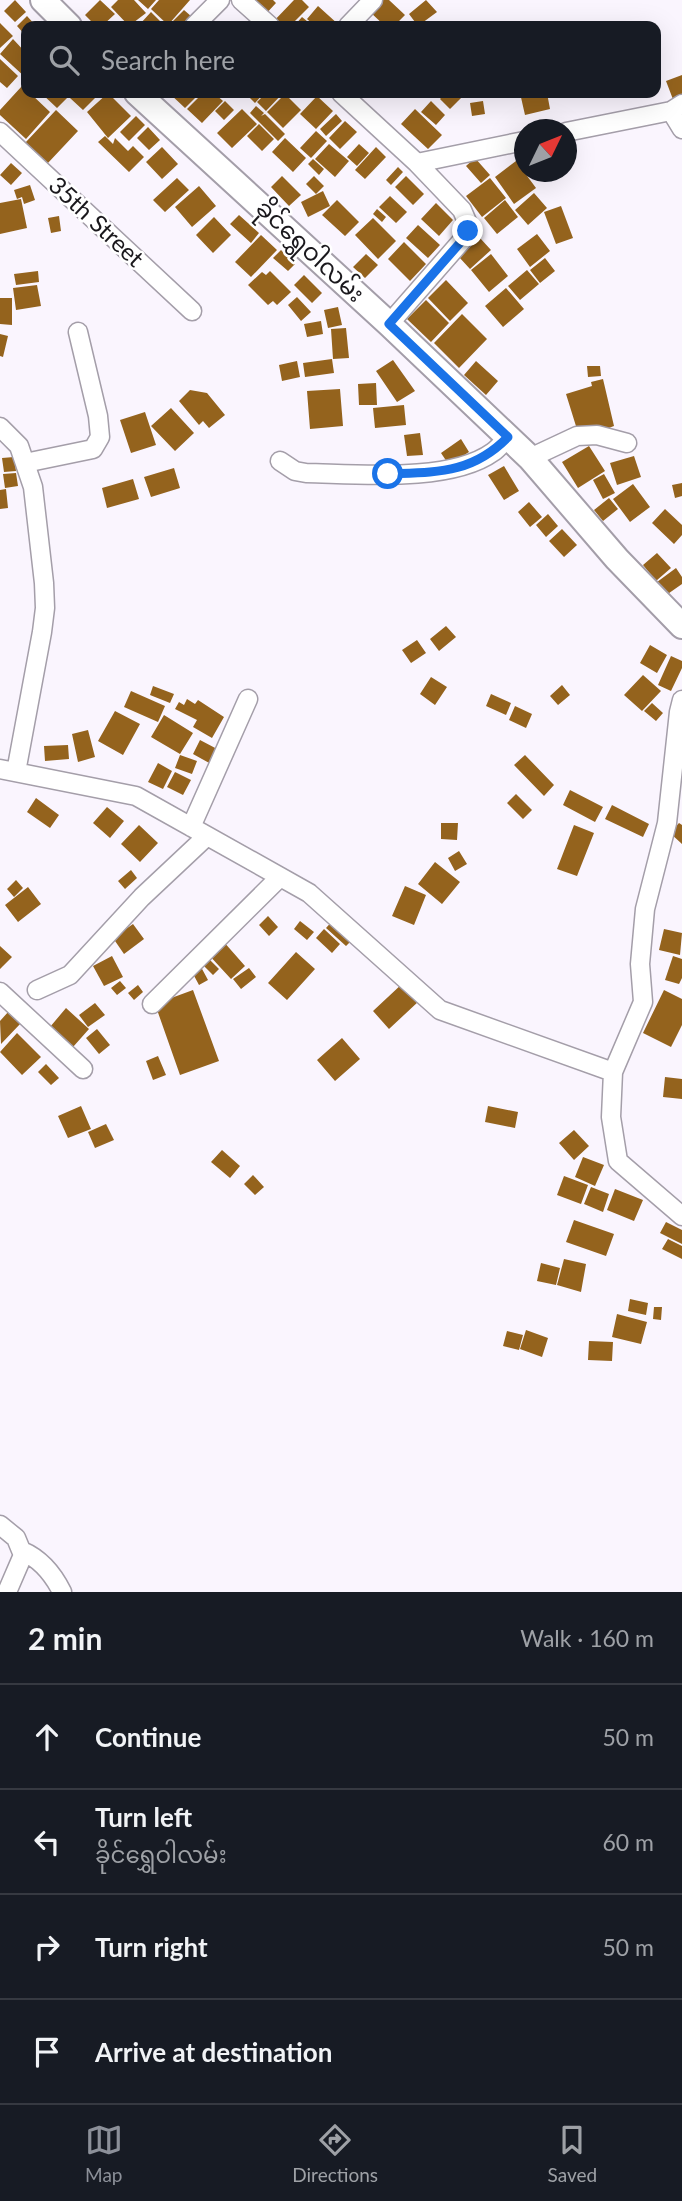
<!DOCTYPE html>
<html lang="en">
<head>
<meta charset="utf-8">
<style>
	body { margin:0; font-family:Lato,"Noto Sans Myanmar",sans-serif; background:#242831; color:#f1f3f6 }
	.compass { position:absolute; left:514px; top:119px; width:63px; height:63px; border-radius:50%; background:#171b24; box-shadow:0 7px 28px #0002; rotate:47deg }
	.stop { position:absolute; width:21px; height:21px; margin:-16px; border:5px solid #1a73e8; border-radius:50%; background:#fff }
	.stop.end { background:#1a73e8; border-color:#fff; box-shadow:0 2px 7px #0008 }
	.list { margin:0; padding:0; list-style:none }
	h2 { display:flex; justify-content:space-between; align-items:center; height:91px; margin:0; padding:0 28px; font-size:30px }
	h2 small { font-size:23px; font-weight:400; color:#9ea1a6 }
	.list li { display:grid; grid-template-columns:46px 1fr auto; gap:21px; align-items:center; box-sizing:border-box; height:105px; padding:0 28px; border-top:2px solid #363941 }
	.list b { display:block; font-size:26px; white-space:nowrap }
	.list p { margin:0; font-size:23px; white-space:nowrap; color:#9ea1a6 }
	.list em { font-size:23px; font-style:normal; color:#9ea1a6 }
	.icon { flex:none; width:38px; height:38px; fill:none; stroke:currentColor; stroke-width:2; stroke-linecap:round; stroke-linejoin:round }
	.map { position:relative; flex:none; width:682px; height:1592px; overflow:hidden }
	.search { position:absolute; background:#171b24; box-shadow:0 7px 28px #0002; left:21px; right:21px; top:21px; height:77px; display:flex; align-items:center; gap:18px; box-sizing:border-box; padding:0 24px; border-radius:14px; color:#9ea1a6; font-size:26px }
	.sheet { height:511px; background:#171b24 }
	nav { display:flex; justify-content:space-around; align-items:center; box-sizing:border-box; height:98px; border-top:2px solid #363941; background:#171b24; font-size:19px; color:#9ea1a6 }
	nav a { display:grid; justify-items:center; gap:4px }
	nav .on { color:#8c9099 }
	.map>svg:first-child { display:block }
</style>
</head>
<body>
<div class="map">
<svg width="682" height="1592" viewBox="0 0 682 1592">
	<rect width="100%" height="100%" fill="#faf5fe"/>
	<!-- building -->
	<path fill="#94631d" d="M15 0 26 12 15 22 4 11Z
		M100 0 115 14 102 26H96L85 15Z
		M118 0H134L146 13 129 26 111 7Z
		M138 0H156L148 9Z
		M159 0H190L168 25 151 9Z
		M253 0H273L276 3 263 17Z
		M294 0H302L309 7 290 26H273L271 24Z
		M382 0H389L405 15 394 26H385L370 12Z
		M426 0 437 12 418 26 409 14Z
		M318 6 339 25 338 26H315L307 19Z
		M184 10 192 17 184 26H174L171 23Z
		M151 12 161 22 156 26H142L140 24Z
		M27 16 36 26H26V36L17 26Z
		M302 17 313 26H294Z
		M0 23 13 36 0 48Z
		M13 39 26 53V78L0 54Z
		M0 59 18 76 7 88 0 82Z
		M682 75V99L674 102 666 81Z
		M22 86 26 93H30L50 112 26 139 0 115V110Z
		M41 93H72L57 108Z
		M75 93H100L83 110 70 98Z
		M108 93 131 116 108 138 87 112Z
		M169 93H200L185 108Z
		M203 93H214L223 101 202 123 187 109Z
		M245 93H264L255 103Z
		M266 93H283L266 111 257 102Z
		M445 93H462L464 95 450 109 440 99Z
		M520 93H547L550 109 525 115Z
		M285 94 301 110 283 128 267 112Z
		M317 96 333 111 316 129 300 114Z
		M225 101 234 110 224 120 215 111Z
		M431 101 445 115 436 125 421 112Z
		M483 101 485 114 472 116 470 103Z
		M256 106 264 113 261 116 265 114 285 134 278 141 250 113Z
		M242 109 257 124 232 148 217 133Z
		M415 109 442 135 428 149 401 124Z
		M56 110 78 131 47 164 25 143Z
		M336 114 342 121 326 136 320 129Z
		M136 116 145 125 129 141 120 132Z
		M345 121 357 132 340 149 329 138Z
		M259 124 274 139 262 151 247 136Z
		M148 127 160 140 149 150 137 138Z
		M316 131 327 141 311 158 300 148Z
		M105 136 113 144 115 138 128 151 133 146 144 157 129 172 98 142Z
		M285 138 306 158 293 172 272 152Z
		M329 144 349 161 335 177 315 159Z
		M359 144 369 153 357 166 347 157Z
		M162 147 178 164 162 179 146 162Z
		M376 147 386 157 365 179 355 170Z
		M475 158 490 175 481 183 466 166Z
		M313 159 324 169 319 175 308 164Z
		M516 161 536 188 514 204 495 177Z
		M11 163 22 173 11 185 0 175Z
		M398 167 403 172 391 185 386 180Z
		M282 176 301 195 289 206 271 187Z
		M314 176 324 186 316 194 306 184Z
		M406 176 424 194 413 205 395 187Z
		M177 178 189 190 165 212 153 200Z
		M490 178 506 198 482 217 466 196Z
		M30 185 35 200 24 204 22 197 17 199 14 190Z
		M199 186 216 206 192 227 175 207Z
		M323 191 330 206 308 217 301 202Z
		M534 193 547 208 528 225 515 210Z
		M390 196 407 212 396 223 379 207Z
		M21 199 27 228 0 234V203Z
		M337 200 359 222 345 236 322 215Z
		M505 200 518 217 497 234 484 218Z
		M436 203 453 220 439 236 421 219Z
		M561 206 573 238 556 244 544 212Z
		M377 209 386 217 382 222 373 214Z
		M239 215 259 233 251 243 230 224Z
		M59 216 61 231 51 233 48 218Z
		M214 217 231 235 213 253 196 235Z
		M373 218 396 241 378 259 355 235Z
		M418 225 440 245 428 258 406 238Z
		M537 234 550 251 530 267 517 249Z
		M261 235 277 250 251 277 235 262Z
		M480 238 491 250 470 269 459 257Z
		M404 242 426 264 410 281 388 259Z
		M281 250 295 264 288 271 273 258Z
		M366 254 378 265 365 278 353 267Z
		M491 254 508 276 489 292 471 270Z
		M545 258 555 271 540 283 530 270Z
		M527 270 539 284 520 300 508 286Z
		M38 271 39 282 16 285 14 274Z
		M270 271 291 292 277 305 273 301 268 305 248 285 262 272 266 275Z
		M304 275 322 293 312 303 294 285Z
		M446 280 468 303 450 321 428 298Z
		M37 285 41 306 16 310 13 288Z
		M506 288 524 309 503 327 485 306Z
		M297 297 311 312 301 321 288 305Z
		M0 298H12V325L0 324Z
		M426 300 449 323 431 342 407 319Z
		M338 307 342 325 328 328 324 310Z
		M462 314 487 339 459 368 434 343Z
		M321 321 323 334 307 337 304 324Z
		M346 328 349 358 333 359 331 329Z
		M0 334 8 336 3 357 0 356Z
		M332 359 334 373 305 377 303 363Z
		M393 360 415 391 397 402 376 371Z
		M297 361 300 377 282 381 279 365Z
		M476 361 498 381 486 395 464 375Z
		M587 366H600L601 376 588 377Z
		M603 379 614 426 580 439 566 394 592 386 591 382Z
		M376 383 377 405H359L358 384Z
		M340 389 343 426 310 429 307 391Z
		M190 390 207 393 225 415 209 428 203 421 199 425 179 401Z
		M404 405 406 425 375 428 373 408Z
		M171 408 194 433 175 451 151 426Z
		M145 412 156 445 131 453 120 420Z
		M420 433 423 455 407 456 404 435Z
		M461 439 469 452 449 465 441 453Z
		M589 446 605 471 578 488 562 462Z
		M634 456 641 477 617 485 610 463Z
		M14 457 16 471 4 472 2 458Z
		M504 466 519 491 504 500 488 475Z
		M174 468 180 488 151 497 144 477Z
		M16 473 18 486 5 488 3 474Z
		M604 474 615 493 603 499 593 480Z
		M133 479 139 499 107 508 102 488Z
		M682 483V496L675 498 672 485Z
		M633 484 650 507 630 522 613 499Z
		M6 489 8 508 0 509V490Z
		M609 498 618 509 603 521 594 510Z
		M529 502 542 517 530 527 518 512Z
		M665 509 682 525V535L674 544 652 523Z
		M548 514 558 526 546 537 536 525Z
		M562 529 577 545 564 557 549 541Z
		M657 553 671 568 656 581 643 565Z
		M676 568 682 577V584L662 598 653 585Z
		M446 626 456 637 439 651 430 639Z
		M417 640 426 653 411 663 402 650Z
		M650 645 667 655 657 673 640 663Z
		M671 656 682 661V668L671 691 658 685Z
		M643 675 661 691 642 711 624 695Z
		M431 677 447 687 435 705 420 694Z
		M562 685 570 695 558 705 550 696Z
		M153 686 174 694 170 703 150 695Z
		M131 691 165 706 158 722 124 707Z
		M491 694 511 703 506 715 486 706Z
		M187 699 195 704 198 700 224 717 212 738 193 727 197 720 175 709 179 702 184 705Z
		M652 703 663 713 656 721 644 711Z
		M515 706 532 714 526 728 509 720Z
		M115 711 140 724 123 755 98 741Z
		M164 715 193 733 180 754 151 737Z
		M88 730 95 757 78 762 72 734Z
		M200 740 219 750 211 764 193 754Z
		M68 745 69 759 45 761 44 746Z
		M180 755 197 761 192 774 175 768Z
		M525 755 554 785 544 796 514 765Z
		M158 763 172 771 163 789 148 782Z
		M175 772 191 780 183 795 167 787Z
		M570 790 603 807 595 822 563 805Z
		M516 794 532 810 523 819 507 803Z
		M36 798 59 815 50 828 27 812Z
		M612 805 649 824 643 837 605 819Z
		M107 807 124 821 110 838 93 823Z
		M441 823H458L457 840 441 839Z
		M679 823 682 825V844L670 833Z
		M139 825 158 843 140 862 121 844Z
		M574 825 594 833 577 876 557 869Z
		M459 851 467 864 455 871 448 858Z
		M435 862 460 882 442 904 418 884Z
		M131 870 137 878 125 889 118 881Z
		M16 880 23 888 14 897 7 889Z
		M405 886 426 895 414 925 392 916Z
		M28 887 41 904 18 922 5 905Z
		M268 916 278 927 269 936 259 925Z
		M335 918 355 937 346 946 326 928Z
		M300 921 314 932 307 940 294 929Z
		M133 924 144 939 124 954 113 938Z
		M324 929 340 944 332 953 316 938Z
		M664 929 682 933 680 955 659 950Z
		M223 941 245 966 231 979 208 954Z
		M0 946 12 957 0 969Z
		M296 952 315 969 287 1000 268 983Z
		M112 956 123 977 104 986 93 966Z
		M673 956 682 959V978L679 984 665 980Z
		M209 959 219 969 213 975 203 965Z
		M201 967 208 980 199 985 192 972Z
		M249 968 256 977 241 989 233 979Z
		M120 981 126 988 117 995 111 988Z
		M403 983 419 1001 389 1029 373 1011Z
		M138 985 143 992 134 1000 128 993Z
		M193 990 219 1061 180 1075 155 1004Z
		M664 990 682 999V1025L671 1047 643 1033Z
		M95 1003 105 1015 88 1027 79 1015Z
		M66 1008 89 1029 73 1047 50 1027Z
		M9 1011 21 1023 1 1044 0 1021Z
		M97 1029 110 1045 99 1054 86 1038Z
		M17 1033 41 1057 22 1075 0 1052Z
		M342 1038 360 1059 335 1081 317 1060Z
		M158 1056 166 1075 153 1080 146 1061Z
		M46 1064 59 1078 51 1085 38 1072Z
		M665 1077 682 1079V1099L663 1097Z
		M81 1106 91 1129 68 1138 58 1116Z
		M488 1106 518 1112 515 1128 485 1122Z
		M106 1124 114 1140 95 1148 88 1132Z
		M574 1130 589 1146 574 1160 559 1143Z
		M222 1150 240 1166 230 1178 211 1162Z
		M583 1157 604 1165 595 1186 575 1177Z
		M253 1175 264 1187 255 1195 244 1184Z
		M564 1176 588 1185 581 1204 557 1195Z
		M591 1187 609 1194 603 1212 584 1204Z
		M615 1189 643 1200 634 1221 607 1210Z
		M574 1220 614 1234 606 1256 566 1242Z
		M666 1222 682 1230V1244L660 1233Z
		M668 1239 682 1246V1259L662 1249Z
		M564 1259 586 1264 581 1292 557 1285Z
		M541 1263 560 1268 556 1285 537 1281Z
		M630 1299 648 1303 646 1315 628 1311Z
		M654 1307H662L661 1320 653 1319Z
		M617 1314 647 1322 641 1344 612 1337Z
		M526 1330 548 1338 542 1357 520 1349Z
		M507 1331 523 1335 519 1350 503 1346Z
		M589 1341 613 1342 612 1361 588 1360Z"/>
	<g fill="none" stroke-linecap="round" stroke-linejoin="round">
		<defs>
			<path id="street" d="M241 0 270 26
				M194 26 220 0
				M348 26 373 0
				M341 93 417 163 462 210 468 224 466 236 389 324
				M671 111 682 129
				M0 132 192 311
				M566 132 671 111 682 104
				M417 163 524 141
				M0 427 19 446 33 487 44 583 45 608 42 632 16 772
				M530 458 577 436 597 435 627 443
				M280 461 295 471 306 473C357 474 450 483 493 452 499 448 503 442 508 437
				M25 463 93 449 100 437 98 416 78 332
				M682 700 679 712 667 823 645 909 640 964 643 1002 613 1072 611 1117 618 1161 682 1216
				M0 769 136 796 309 893 440 1010 613 1072
				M191 827 248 699
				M37 990 70 975 142 897 207 836
				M0 992 83 1069
				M152 1004 280 877
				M0 1525 16 1538 23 1555 7 1592
				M22 1551C41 1559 53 1574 62 1592"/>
			<path id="secondary" d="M43 0 69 26
				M137 93 389 324 530 458 617 559 682 626"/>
		</defs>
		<!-- street casing -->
		<use href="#street" stroke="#a49ea9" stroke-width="21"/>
		<!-- secondary casing -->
		<use href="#secondary" stroke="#a49ea9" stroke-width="28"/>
		<!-- street -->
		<use href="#street" stroke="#fff" stroke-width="18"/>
		<!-- secondary -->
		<use href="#secondary" stroke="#fff" stroke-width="24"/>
	</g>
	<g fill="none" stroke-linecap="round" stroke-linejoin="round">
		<!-- route -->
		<path stroke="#1a73e8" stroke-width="9" d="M388 474C436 472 472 474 508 437L389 324 466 236 468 231"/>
	</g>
	<g text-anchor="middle" stroke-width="5" stroke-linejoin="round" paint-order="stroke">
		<!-- street labels -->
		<g font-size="24" fill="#1a181c" stroke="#fff">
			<text transform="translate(96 222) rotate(43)" y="8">35th Street</text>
			<text transform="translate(310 251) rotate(43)" y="8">ခိုင်ရွှေဝါလမ်း</text>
		</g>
	</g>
</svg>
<svg class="compass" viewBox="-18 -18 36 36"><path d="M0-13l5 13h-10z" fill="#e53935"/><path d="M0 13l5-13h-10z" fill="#9ea1a6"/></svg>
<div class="stop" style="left:388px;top:474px"></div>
<div class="stop end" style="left:468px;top:231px"></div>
<div class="search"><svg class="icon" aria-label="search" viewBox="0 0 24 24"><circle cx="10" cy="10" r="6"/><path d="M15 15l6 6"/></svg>Search here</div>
</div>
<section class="sheet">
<h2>2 min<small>Walk · 160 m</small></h2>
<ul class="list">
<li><svg class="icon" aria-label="ahead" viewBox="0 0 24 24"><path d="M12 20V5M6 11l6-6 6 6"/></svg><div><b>Continue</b></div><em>50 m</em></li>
<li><svg class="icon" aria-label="left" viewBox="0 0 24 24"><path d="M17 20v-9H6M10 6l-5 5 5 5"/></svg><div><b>Turn left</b><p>ခိုင်ရွှေဝါလမ်း</p></div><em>60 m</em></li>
<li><svg class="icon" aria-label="right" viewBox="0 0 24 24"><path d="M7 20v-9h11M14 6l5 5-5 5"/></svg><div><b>Turn right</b></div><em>50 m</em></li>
<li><svg class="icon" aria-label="arrive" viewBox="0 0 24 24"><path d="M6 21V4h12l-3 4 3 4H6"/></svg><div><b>Arrive at destination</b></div></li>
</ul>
</section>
<nav>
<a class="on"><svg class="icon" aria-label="map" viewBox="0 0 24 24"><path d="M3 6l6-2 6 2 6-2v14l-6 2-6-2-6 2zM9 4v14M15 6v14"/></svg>Map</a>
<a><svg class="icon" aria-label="directions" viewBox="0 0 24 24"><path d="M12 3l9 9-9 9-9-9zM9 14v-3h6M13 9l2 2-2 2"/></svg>Directions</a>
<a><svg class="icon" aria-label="saved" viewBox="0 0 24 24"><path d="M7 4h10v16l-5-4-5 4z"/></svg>Saved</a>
</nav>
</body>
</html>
